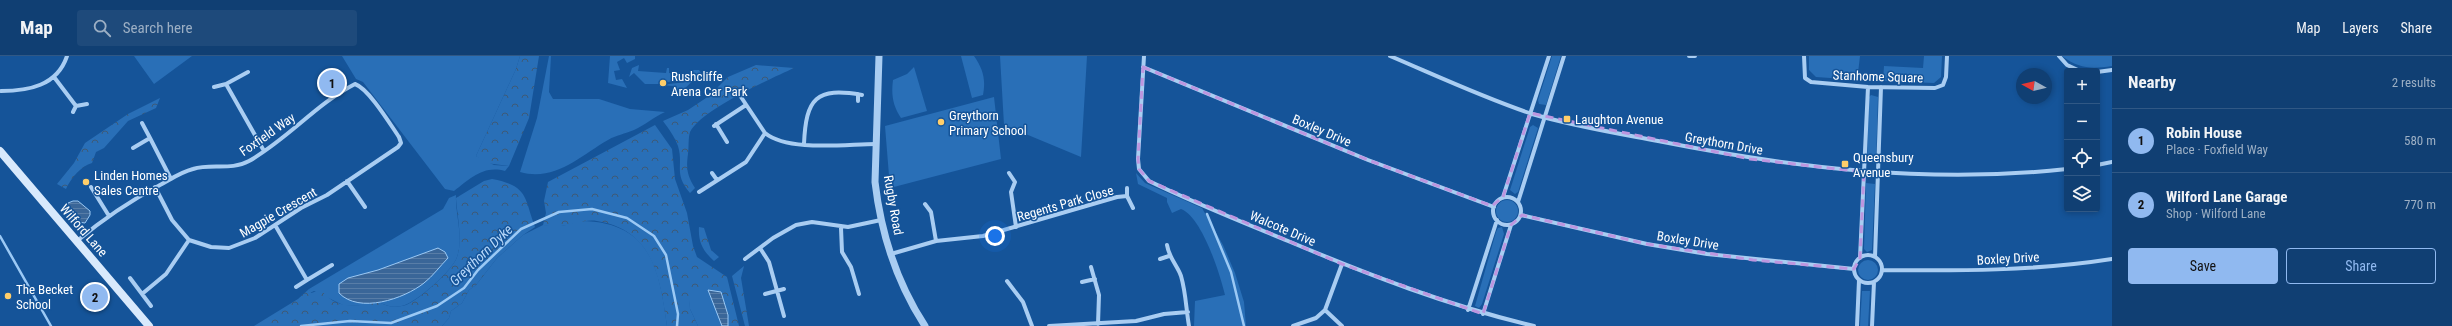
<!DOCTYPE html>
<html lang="en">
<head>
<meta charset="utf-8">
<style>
	body { margin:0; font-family:"Roboto Condensed",sans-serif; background:#1e4a7b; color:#f1f3f6 }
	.controls { position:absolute; right:12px; top:12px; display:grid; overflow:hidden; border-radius:4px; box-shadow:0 2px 6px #0003 }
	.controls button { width:36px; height:36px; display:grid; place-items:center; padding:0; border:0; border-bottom:1px solid #305885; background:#103f73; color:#f1f3f6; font:20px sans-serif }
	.compass { position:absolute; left:2016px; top:12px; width:36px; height:36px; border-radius:50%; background:#103f73; box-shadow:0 2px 6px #0003; rotate:278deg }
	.you { position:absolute; left:995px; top:180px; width:14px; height:14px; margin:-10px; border:3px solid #fff; border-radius:50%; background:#1a73e8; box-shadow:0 0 0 6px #1a73e833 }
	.badge { display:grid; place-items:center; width:26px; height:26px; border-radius:50%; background:#90b9f0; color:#111; font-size:13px; font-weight:700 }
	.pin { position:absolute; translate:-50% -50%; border:2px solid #fff; box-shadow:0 1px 4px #0006 }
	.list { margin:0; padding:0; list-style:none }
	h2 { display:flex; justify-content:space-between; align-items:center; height:52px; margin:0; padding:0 16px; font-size:17px }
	h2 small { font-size:13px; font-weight:400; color:#9cafc4 }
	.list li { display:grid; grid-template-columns:26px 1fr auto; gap:12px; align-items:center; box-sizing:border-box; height:64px; padding:0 16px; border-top:1px solid #305885 }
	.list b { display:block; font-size:15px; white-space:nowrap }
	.list p { margin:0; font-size:13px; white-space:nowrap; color:#9cafc4 }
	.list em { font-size:13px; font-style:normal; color:#9cafc4 }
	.actions { display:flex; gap:8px; padding:12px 16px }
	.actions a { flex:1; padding:9px 0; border:1px solid #90b9f0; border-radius:4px; text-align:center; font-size:14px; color:#90b9f0 }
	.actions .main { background:#90b9f0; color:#111 }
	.icon { flex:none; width:22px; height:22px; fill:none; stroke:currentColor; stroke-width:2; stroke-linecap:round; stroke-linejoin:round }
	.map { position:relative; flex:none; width:2112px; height:270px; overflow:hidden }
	header { display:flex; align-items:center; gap:24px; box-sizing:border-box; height:56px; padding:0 20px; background:#103f73; border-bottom:1px solid #305885 }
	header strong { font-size:19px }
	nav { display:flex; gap:22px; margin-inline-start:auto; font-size:14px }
	.search { width:280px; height:36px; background:#1e4a7b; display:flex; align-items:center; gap:10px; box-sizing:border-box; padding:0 14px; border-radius:4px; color:#9cafc4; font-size:15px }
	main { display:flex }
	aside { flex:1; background:#103f73 }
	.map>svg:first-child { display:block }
</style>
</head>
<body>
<header>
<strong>Map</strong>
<div class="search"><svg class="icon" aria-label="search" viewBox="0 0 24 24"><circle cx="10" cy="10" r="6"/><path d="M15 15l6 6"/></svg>Search here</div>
<nav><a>Map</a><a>Layers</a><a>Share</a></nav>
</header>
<main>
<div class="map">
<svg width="2112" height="270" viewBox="0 0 2112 270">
	<defs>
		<pattern id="forest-crowns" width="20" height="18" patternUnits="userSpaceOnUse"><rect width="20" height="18" fill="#296fb7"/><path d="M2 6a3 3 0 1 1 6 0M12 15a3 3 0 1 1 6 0" fill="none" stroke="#3e5a77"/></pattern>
		<pattern id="water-rules" width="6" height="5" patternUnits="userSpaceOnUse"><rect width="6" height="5" fill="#3a6698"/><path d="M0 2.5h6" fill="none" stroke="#587da7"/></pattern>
	</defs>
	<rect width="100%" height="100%" fill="#155499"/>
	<!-- green -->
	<path fill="#296fb7" d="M134 0H192L154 28Z
		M342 0H520L516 13 476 100 494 109 509 110 505 115C483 109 470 123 454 135L445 133 363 26 356 23Z
		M549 0H551L549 36 553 43H599L630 53 665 56C654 61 645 69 634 74 625 78 616 79 608 84 580 100 555 126 520 116L537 62Z
		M610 0H635V3L627 7 624 2 617 6 620 14 614 15 616 24 622 23 627 32 608 27Z
		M961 0H974C983 13 986 23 983 39L972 42Z
		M1000 0H1087L1081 101 1004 69Z
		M1552 0H1561L1546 49 1539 48 1538 44Z
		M1809 0H1860L1858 17 1875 19 1874 25 1816 21 1809 14Z
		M1924 0H1942L1941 21 1934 27 1883 25 1884 10 1923 12Z
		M2062 0H2112V10C2092 13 2079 13 2062 0Z
		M639 9 638 15 666 17 667 12H669V17L684 19 683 23 658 28H645L634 17 629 21 632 12Z
		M914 11 927 55 901 62C893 50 891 39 893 24L907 18Z
		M693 14H699L701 17 681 36 673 38V30L661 29 686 26 692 23Z
		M1871 39 1878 41 1876 105 1873 107 1867 104 1869 41Z
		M994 41 1001 103 890 132 885 70Z
		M1533 69 1538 72 1518 136 1515 138 1510 134 1530 71Z
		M1136 117 1145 127 1202 152 1223 189 1235 217 1244 246 1246 270H1194L1195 245 1225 239C1220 218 1202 161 1181 153L1172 157 1167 146V142L1138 128Z
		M1866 127 1875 128 1872 194 1867 196 1864 193Z
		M456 139C455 158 464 182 457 201 453 214 419 244 405 249 396 252 387 251 379 246L424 227 448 202 438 192 378 214 348 222 344 242 372 247 370 249 345 250 314 235 310 237 309 233 443 153 449 142Z
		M1496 155a11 11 0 1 1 22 0a11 11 0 1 1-22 0Z
		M581 165C651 166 659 212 667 270H442L449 262 451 255 462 247 469 234 476 229 497 202 523 179 543 169 562 170Z
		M1502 171 1504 178 1482 248 1479 252 1475 250 1496 176 1498 172Z
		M1858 214a10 10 0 1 1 20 0a10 10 0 1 1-20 0Z
		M708 234C712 244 720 260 722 270H698L690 253 688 236Z
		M1862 235H1870L1868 270H1860Z"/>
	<!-- forest -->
	<path fill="url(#forest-crowns)" d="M520 0H539L529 62 509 110 486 107 476 100 516 13Z
		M756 9 794 12C770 23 701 54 690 76 688 82 689 91 688 98 686 112 687 120 695 132L690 137C673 117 684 110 678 90 675 81 668 72 663 65L688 54 709 40 728 21Z
		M160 42 156 52 128 65 104 92 96 96 92 107C81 110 71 122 66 133L57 128 74 107 85 87 128 58Z
		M655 69 672 93 675 123 687 157 693 190 697 201 727 221 739 270H728V259L721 236H689L690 253 698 270H667C660 223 654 174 597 165 584 163 574 169 561 170 555 171 549 170 543 169L546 157 544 145 548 126Z
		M492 123C529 130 524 142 535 171L523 179 497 202 476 229 469 234 462 247 451 255 449 262 442 270H254L298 243 309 233 311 237 321 234C338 255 356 250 379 246 387 251 396 252 406 249 419 244 453 214 457 201 463 184 457 159 456 142L484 125Z
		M699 171 704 172 711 194 719 201 714 205C703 195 698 186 699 171Z
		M744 210 741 222 749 270H745L732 220Z"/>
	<!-- water -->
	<path fill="url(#water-rules)" stroke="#9bc9f5" d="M73 145H78L90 155V159L85 167 78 166 67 151 68 147Z
		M438 192 445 196 448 202C440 210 433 220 424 227 404 243 359 258 339 237V228L348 222 378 214Z
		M708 234 721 236 728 259V270H722Z"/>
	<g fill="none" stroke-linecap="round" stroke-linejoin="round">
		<!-- stream -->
		<path stroke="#9bc9f5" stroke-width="2.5" d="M1207 158 1231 216 1244 270
			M0 180 51 270
			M301 270 350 265 391 267 437 250 464 232 478 214 521 173 559 156 592 153 627 162 654 180 666 199 678 258 677 270"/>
		<!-- minor -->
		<path stroke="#a9cdf2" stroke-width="4" d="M1144 0 1138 103 1139 113 1149 125C1194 147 1242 166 1288 185 1369 219 1449 250 1534 270
			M1390 0C1437 20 1484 42 1532 58 1573 70 1616 77 1658 85 1794 112 1929 128 2067 113
			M1689 0H1695
			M1804 0 1805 22 1811 26 1868 31 1935 32 1943 29 1946 21 1947 0
			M2059 0 2067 9 2080 15
			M1143 11 1368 104 1494 151
			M2097 16 2112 14
			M54 21 76 50
			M226 28 264 95
			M214 31 226 28 248 16
			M1 35C28 35 57 30 67 0
			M858 38V45
			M73 56 76 50 87 48
			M142 67 150 82
			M716 68 727 86
			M714 70 746 49
			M765 77C788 96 846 88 876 88
			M804 88C806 42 816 31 862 39
			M133 92 150 82 171 123
			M2097 109 2112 106
			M712 117 717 124
			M1009 117 1015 126 1011 136 1016 171
			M347 125 365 151
			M91 131 109 160
			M1127 132V140
			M699 136 746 106 765 77 741 41
			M1493 155a14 14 0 1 1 28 0a14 14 0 1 1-28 0Z
			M1503 141 1549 0
			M1518 146 1564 0
			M925 148 931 156 936 185
			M1521 159 1647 188 1707 198 1854 213
			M275 169 307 224 296 231
			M841 172 842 196 851 211 859 238
			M77 185C103 163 130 145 160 129 171 123 181 116 193 113 211 107 231 115 249 105 288 83 316 48 355 28 369 33 390 68 399 81L401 87 398 91 327 139 301 152 255 182 229 192 211 191 189 184 172 164 155 131
			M1167 189C1169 202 1177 209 1181 220 1186 237 1186 253 1189 270
			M760 192 769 206 784 260
			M891 198 936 185 983 180 1117 141 1127 140 1133 152
			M1854 213a14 14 0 1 1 28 0a14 14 0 1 1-28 0Z
			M1875 201 1881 31
			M1860 202 1868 31
			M745 203 773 182 796 169 812 166 848 171 881 164
			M1160 203 1169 200
			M1342 208 1325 254 1342 270
			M1091 211 1099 239 1098 268
			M1882 214C1958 215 2036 215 2112 203
			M130 222 151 250
			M307 224 332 209
			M1007 225 1023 246 1032 270
			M1082 226 1095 223
			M142 238 166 218 189 184
			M765 238 784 233
			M1468 254 1497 164
			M1483 258 1511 169
			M1049 270 1136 265 1164 258 1188 256
			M1293 270 1316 262 1325 254
			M1857 270 1859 224
			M1872 270 1874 226"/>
		<!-- tertiary -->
		<path stroke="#a9cdf2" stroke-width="7" d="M879 0 875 126C881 177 897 227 925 270"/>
		<!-- secondary -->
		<path stroke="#d8e9fc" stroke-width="8" d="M0 95 149 270"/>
	</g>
	<!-- marked area -->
	<path fill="none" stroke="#bd96df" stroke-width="3" stroke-dasharray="8 5" stroke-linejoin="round" d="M1143 11 1368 104 1492 150 1503 141 1530 57 1750 103 1864 116 1860 202 1854 213 1753 204 1647 188 1522 159 1511 169 1483 258 1342 208 1149 125 1139 113 1138 103Z"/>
	<!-- markers -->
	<g fill="#ffce6a" stroke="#155499" stroke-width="1.5">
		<circle cx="663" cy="27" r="4"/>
		<rect x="1563" y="59" width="8" height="8" rx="2"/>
		<circle cx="941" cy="66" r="4"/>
		<rect x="1841" y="104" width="8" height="8" rx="2"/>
		<circle cx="86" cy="126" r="4"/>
		<circle cx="8" cy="240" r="4"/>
	</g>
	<g text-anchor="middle" stroke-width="3" stroke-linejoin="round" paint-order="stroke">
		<!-- poi labels -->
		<g font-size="13" fill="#fff" stroke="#155499" text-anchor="start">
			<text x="671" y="25">Rushcliffe<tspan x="671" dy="15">Arena Car Park</tspan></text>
			<text x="949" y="64">Greythorn<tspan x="949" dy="15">Primary School</tspan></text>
			<text x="1575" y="68">Laughton Avenue</text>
			<text x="1853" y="106">Queensbury<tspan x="1853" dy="15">Avenue</tspan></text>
			<text x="94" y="124">Linden Homes<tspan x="94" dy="15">Sales Centre</tspan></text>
			<text x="16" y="238">The Becket<tspan x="16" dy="15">School</tspan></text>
		</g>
		<!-- street labels -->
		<g font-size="13" fill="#fff" stroke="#155499">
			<text transform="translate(1878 20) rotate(2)" y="5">Stanhome Square</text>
			<text transform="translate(1322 74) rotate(23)" y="5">Boxley Drive</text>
			<text transform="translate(267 78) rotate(-35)" y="5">Foxfield Way</text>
			<text transform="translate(1724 87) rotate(10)" y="5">Greythorn Drive</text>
			<text transform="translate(1065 147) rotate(-16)" y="5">Regents Park Close</text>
			<text transform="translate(894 149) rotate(80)" y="5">Rugby Road</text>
			<text transform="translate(278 156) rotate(-30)" y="5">Magpie Crescent</text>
			<text transform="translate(1283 172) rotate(23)" y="5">Walcote Drive</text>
			<text transform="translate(84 174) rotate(49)" y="5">Wilford Lane</text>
			<text transform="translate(1688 184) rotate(9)" y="5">Boxley Drive</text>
			<text transform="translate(2008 202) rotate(-3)" y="5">Boxley Drive</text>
		</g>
		<!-- water labels -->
		<g font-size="14" font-style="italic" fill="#b6d7f9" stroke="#155499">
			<text transform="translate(481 199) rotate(-44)" y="5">Greythorn Dyke</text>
		</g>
	</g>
</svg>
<div class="controls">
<button>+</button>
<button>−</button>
<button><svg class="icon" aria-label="locate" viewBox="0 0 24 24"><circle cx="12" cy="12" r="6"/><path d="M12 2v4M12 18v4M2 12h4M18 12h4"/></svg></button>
<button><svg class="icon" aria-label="layers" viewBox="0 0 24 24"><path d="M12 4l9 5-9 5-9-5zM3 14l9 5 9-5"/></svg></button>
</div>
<svg class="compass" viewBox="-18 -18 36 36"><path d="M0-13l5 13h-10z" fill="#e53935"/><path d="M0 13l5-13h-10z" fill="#9cafc4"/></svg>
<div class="you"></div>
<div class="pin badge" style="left:332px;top:27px">1</div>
<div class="pin badge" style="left:95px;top:241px">2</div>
</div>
<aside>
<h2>Nearby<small>2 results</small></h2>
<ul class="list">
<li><span class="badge">1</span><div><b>Robin House</b><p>Place · Foxfield Way</p></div><em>580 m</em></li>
<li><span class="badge">2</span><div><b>Wilford Lane Garage</b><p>Shop · Wilford Lane</p></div><em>770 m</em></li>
</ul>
<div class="actions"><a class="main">Save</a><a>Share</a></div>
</aside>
</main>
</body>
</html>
